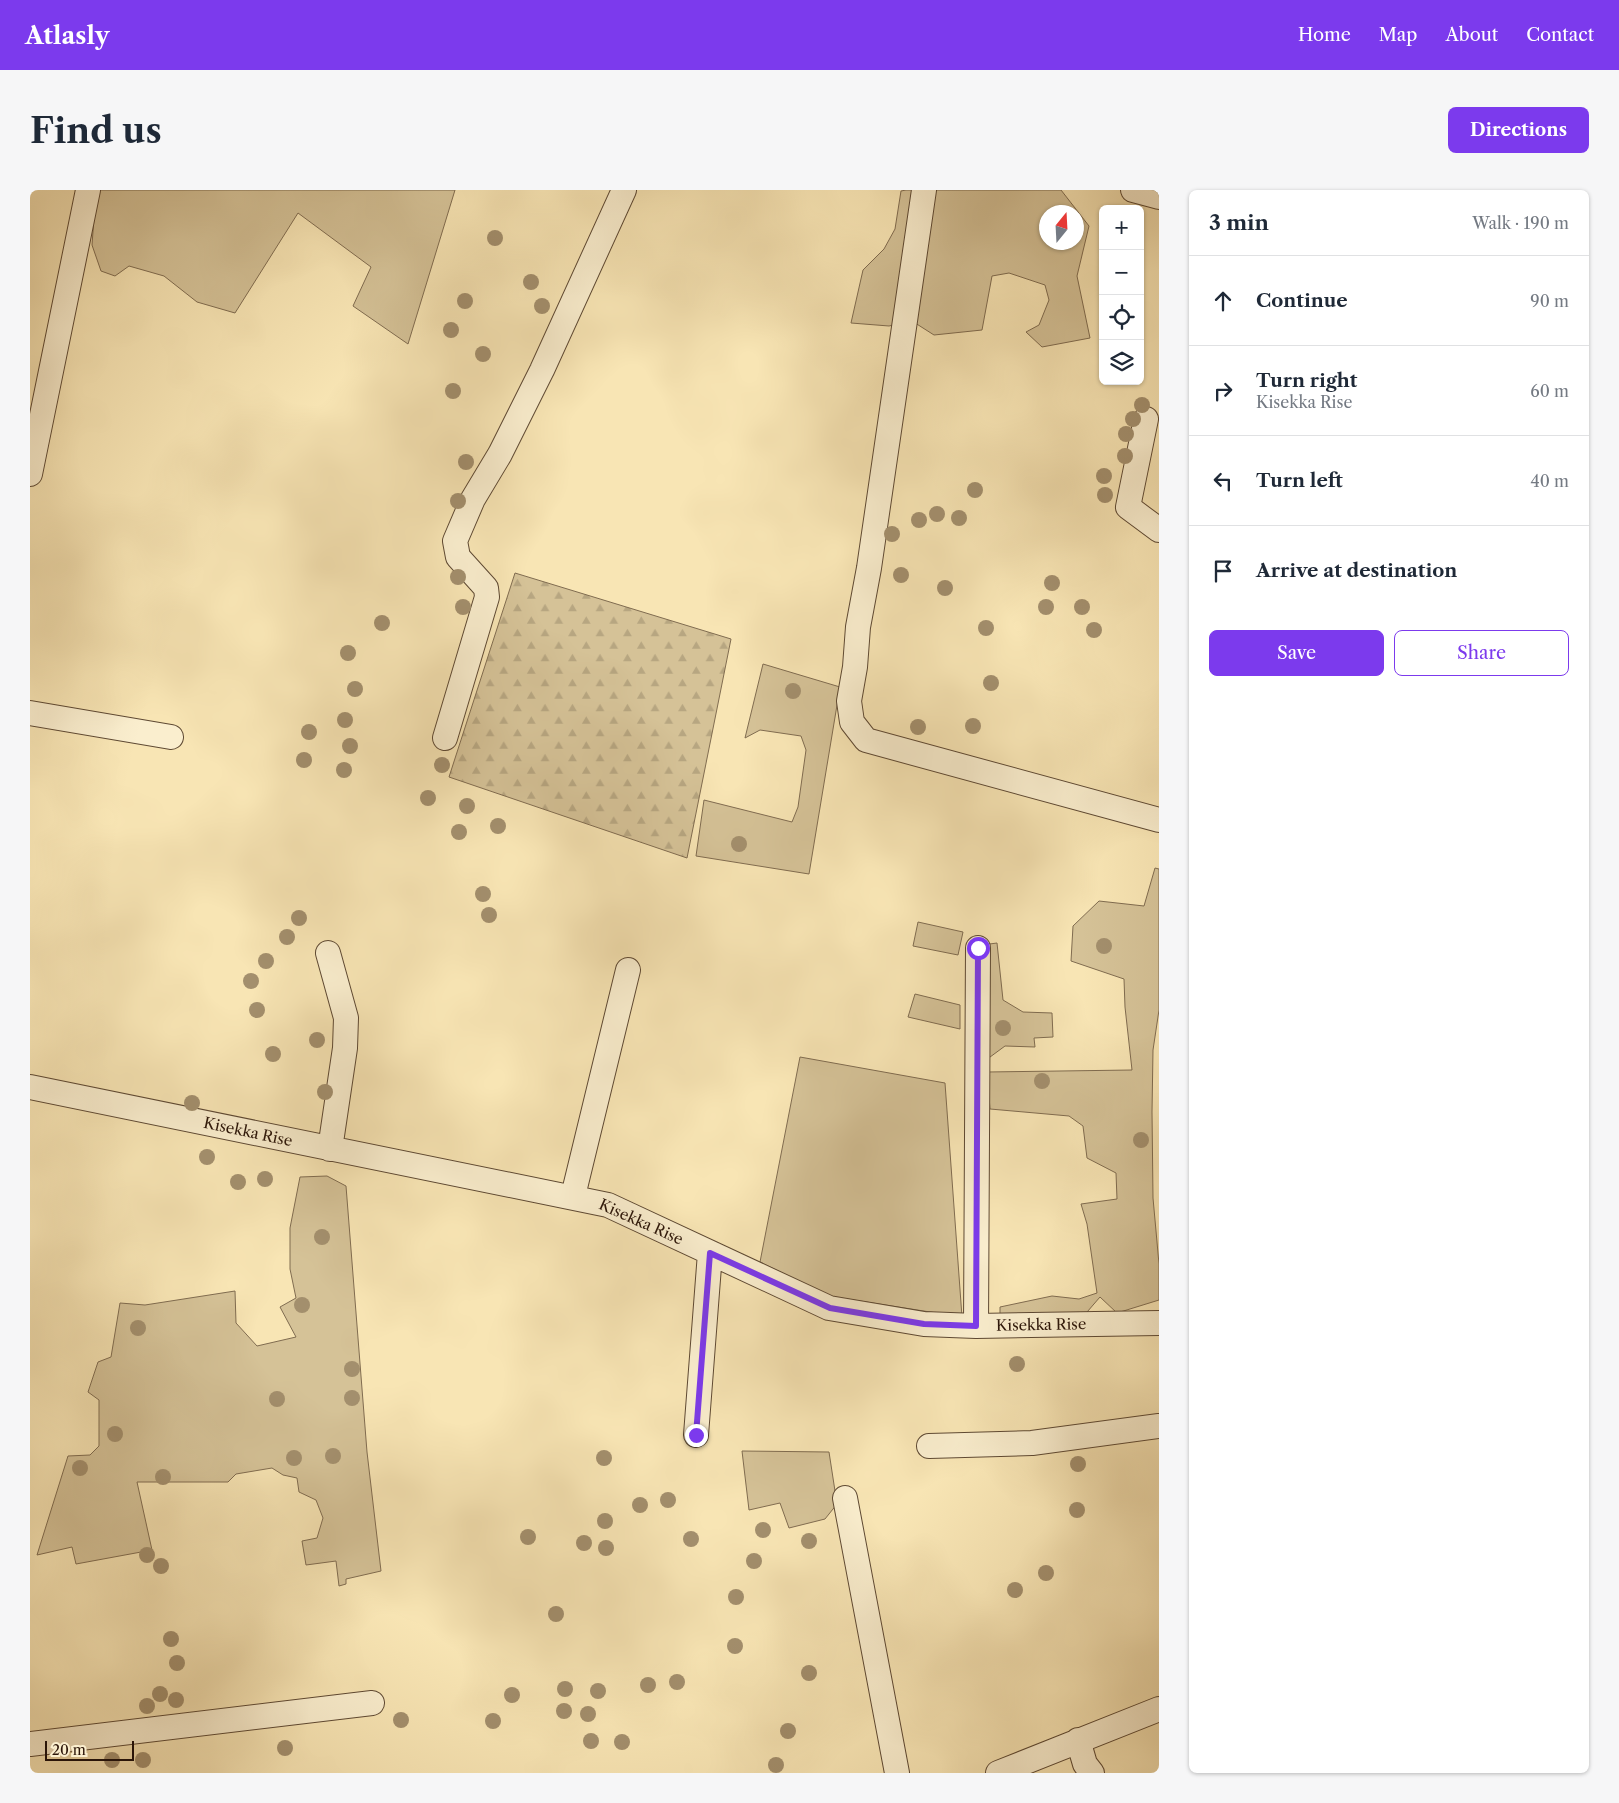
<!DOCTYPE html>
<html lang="en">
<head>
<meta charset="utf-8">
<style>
	body { margin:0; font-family:"Libre Caslon Text",serif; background:#f6f6f7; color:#1f2937 }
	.controls { position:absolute; right:15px; top:15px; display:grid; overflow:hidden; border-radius:8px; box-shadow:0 1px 4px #0004 }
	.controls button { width:45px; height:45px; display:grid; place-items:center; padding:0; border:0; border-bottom:1px solid #e0e1e3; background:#fff; color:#1f2937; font:25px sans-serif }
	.compass { position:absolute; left:1009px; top:15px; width:45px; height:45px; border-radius:50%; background:#fff; box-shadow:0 1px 4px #0004; rotate:18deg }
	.scale { position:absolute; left:15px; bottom:12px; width:89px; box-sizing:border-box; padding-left:5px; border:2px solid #2b1508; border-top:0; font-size:14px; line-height:18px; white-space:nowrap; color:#2b1508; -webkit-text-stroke:4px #faeece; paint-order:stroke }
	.stop { position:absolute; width:15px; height:15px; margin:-11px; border:4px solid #7c3aed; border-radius:50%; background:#fff }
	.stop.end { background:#7c3aed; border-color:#fff; box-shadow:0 1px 5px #0008 }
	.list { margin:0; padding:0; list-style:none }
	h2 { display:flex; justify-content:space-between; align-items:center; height:65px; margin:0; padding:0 20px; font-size:21px }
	h2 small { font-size:16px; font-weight:400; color:#747a83 }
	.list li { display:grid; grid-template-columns:32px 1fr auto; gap:15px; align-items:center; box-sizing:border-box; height:90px; padding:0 20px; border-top:1px solid #e0e1e3 }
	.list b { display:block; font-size:19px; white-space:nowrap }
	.list p { margin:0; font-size:16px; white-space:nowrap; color:#747a83 }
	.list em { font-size:16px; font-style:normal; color:#747a83 }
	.actions { display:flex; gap:10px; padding:15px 20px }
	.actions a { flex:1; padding:11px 0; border:1px solid #7c3aed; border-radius:8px; text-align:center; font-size:18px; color:#7c3aed }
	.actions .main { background:#7c3aed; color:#fff }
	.icon { flex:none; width:28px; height:28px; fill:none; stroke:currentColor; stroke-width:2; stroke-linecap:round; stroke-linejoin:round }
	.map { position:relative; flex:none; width:1129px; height:1583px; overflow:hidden; border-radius:8px }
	header { display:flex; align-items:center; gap:30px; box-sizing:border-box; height:70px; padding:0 25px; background:#7c3aed; color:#fff }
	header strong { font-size:24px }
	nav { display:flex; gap:28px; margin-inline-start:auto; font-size:18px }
	.intro { display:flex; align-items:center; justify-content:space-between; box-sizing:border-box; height:120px; padding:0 30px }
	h1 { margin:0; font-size:35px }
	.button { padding:12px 22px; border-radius:8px; background:#7c3aed; color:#fff; font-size:18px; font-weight:700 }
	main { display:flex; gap:30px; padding:0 30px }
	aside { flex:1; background:#fff; border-radius:8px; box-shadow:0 1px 4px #0004 }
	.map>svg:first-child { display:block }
</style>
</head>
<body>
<header>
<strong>Atlasly</strong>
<nav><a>Home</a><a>Map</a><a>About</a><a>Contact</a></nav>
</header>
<div class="intro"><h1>Find us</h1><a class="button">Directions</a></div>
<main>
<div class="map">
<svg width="1129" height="1583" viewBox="0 0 1129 1583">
	<defs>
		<pattern id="forest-firs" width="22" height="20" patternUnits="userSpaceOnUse" patternTransform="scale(1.25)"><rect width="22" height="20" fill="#d5c297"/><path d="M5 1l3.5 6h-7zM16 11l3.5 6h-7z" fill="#b7a681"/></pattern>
	</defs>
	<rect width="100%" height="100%" fill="#f8e5b4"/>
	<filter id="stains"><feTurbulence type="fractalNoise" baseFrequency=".004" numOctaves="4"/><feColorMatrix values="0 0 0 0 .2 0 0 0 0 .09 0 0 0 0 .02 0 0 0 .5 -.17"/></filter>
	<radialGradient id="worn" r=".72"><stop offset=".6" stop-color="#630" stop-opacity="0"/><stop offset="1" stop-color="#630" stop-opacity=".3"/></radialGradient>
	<!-- grass -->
	<path fill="#d5c297" stroke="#806c50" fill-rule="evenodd" d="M66 0H425L378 154 323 116 341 77 268 23 205 123 167 112 134 86 99 76 85 86 71 81 62 55Z
		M876 0H1031L1059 36 1047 86 1060 148 1012 157 996 142 1009 135 1019 110 1015 95 979 83 962 86 952 140 904 145 882 131 859 136 821 133 833 80 854 59 865 39 871 1ZM1016 22H1046V52H1016Z
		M733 474 810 497 779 684 666 666 674 610 762 632 768 617 776 560 771 546 730 540 715 548Z
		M1125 678 1129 679V820L1123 860 1122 922 1123 1008 1129 1074V1110L1087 1123 1070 1107 1051 1129 970 1134V1117L1022 1106 1049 1109 1067 1103 1057 1034 1051 1014 1087 1009 1086 983 1057 968 1053 936 1039 926 960 919 957 882 1102 880 1095 817 1094 789 1041 771 1043 736 1069 711 1114 716Z
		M888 732 933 742 928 765 883 756Z
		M967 753 973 810 993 822 1022 823 1023 847 1004 848 1005 857 975 856 956 870 952 755Z
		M885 804 930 815V839L878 827Z
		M770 867 915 893 932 1127 798 1106 730 1072Z
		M297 986 316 996 337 1262 351 1381 316 1389V1394L309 1396 306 1371 276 1375 272 1351 287 1348 293 1328 286 1310 269 1302 267 1288 253 1285 242 1278 206 1284 198 1292H107L122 1360 46 1374 42 1357 7 1365 38 1266 60 1265 69 1256V1210L58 1202 68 1172 81 1167 90 1113 115 1115 205 1101 206 1133 227 1156 266 1147 250 1117 266 1108 260 1079V1038L270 987Z
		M712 1261 799 1262 807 1314 795 1329 759 1338 750 1313 719 1320Z"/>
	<!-- forest -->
	<path fill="url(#forest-firs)" stroke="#806c50" d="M485 383 701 449 657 668 419 587Z"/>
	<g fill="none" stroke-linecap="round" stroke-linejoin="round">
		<defs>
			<path id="minor" d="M894 0 839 378 828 437 825 477 819 511 822 532 836 550 1129 630
				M1103 0 1129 7
				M1116 229 1098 317 1129 340
				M0 284 58 0
				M0 523 141 547
				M415 548 457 407 456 398 428 367 425 351 443 309 470 264 512 180 594 0
				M298 763 316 828 315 858 300 959
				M0 897 578 1015 799 1118 894 1134 946 1136 1129 1133
				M543 1006 598 780
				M946 1136 948 758
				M666 1245 680 1063
				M899 1256 1002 1253 1129 1236
				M815 1308 867 1583
				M1048 1550 1055 1574 1062 1583
				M0 1554 342 1513
				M968 1583 1129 1519"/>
		</defs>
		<!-- minor casing -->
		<use href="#minor" stroke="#5e4933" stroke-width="26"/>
		<!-- minor -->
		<use href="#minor" stroke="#faeece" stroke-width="24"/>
	</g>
	<!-- trees -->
	<g fill="#a38f6d">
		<circle cx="465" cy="48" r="8"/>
		<circle cx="501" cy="92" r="8"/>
		<circle cx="435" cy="111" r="8"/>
		<circle cx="512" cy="116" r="8"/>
		<circle cx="421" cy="140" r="8"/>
		<circle cx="453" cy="164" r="8"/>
		<circle cx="423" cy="201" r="8"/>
		<circle cx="1112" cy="215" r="8"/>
		<circle cx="1103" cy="229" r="8"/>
		<circle cx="1096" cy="244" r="8"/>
		<circle cx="1095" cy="266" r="8"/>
		<circle cx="436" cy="272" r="8"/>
		<circle cx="1074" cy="286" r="8"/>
		<circle cx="945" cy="300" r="8"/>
		<circle cx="1075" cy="305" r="8"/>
		<circle cx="428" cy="311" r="8"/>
		<circle cx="907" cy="324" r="8"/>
		<circle cx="929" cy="328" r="8"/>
		<circle cx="889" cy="330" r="8"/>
		<circle cx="862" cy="344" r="8"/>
		<circle cx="871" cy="385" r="8"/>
		<circle cx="428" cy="387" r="8"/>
		<circle cx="1022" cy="393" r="8"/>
		<circle cx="915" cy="398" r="8"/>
		<circle cx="433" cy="417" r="8"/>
		<circle cx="1016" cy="417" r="8"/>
		<circle cx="1052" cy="417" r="8"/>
		<circle cx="352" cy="433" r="8"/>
		<circle cx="956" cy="438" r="8"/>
		<circle cx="1064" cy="440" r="8"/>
		<circle cx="318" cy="463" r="8"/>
		<circle cx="961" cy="493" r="8"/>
		<circle cx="325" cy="499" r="8"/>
		<circle cx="763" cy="501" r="8"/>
		<circle cx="315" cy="530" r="8"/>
		<circle cx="943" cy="536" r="8"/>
		<circle cx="888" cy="537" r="8"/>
		<circle cx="279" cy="542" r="8"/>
		<circle cx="320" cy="556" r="8"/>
		<circle cx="274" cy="570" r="8"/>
		<circle cx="412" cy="575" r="8"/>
		<circle cx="314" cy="580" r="8"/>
		<circle cx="398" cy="608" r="8"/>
		<circle cx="437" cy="616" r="8"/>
		<circle cx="468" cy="636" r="8"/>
		<circle cx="429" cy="642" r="8"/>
		<circle cx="709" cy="654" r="8"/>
		<circle cx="453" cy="704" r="8"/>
		<circle cx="459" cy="725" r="8"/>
		<circle cx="269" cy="728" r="8"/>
		<circle cx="257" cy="747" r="8"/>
		<circle cx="1074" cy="756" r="8"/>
		<circle cx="236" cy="771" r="8"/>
		<circle cx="221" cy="791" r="8"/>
		<circle cx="227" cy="820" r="8"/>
		<circle cx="973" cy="838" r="8"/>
		<circle cx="287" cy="850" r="8"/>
		<circle cx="243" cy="864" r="8"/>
		<circle cx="1012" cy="891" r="8"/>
		<circle cx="295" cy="902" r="8"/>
		<circle cx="162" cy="913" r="8"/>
		<circle cx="1111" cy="950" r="8"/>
		<circle cx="177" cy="967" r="8"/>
		<circle cx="235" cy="989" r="8"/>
		<circle cx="208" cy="992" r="8"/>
		<circle cx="292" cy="1047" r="8"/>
		<circle cx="272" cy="1115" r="8"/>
		<circle cx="108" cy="1138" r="8"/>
		<circle cx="987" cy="1174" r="8"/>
		<circle cx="322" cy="1179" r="8"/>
		<circle cx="322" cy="1208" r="8"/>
		<circle cx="247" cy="1209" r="8"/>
		<circle cx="85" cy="1244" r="8"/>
		<circle cx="303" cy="1266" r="8"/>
		<circle cx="264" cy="1268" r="8"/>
		<circle cx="574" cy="1268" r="8"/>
		<circle cx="1048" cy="1274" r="8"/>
		<circle cx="50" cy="1278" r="8"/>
		<circle cx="133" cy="1287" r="8"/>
		<circle cx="638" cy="1310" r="8"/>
		<circle cx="610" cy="1315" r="8"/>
		<circle cx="1047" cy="1320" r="8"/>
		<circle cx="575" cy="1331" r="8"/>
		<circle cx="733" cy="1340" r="8"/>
		<circle cx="498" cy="1347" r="8"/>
		<circle cx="661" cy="1349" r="8"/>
		<circle cx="779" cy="1351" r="8"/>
		<circle cx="554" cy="1353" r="8"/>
		<circle cx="576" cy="1358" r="8"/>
		<circle cx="117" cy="1365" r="8"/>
		<circle cx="724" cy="1371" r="8"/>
		<circle cx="131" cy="1376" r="8"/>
		<circle cx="1016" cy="1383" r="8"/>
		<circle cx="985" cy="1400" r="8"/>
		<circle cx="706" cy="1407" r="8"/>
		<circle cx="526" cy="1424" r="8"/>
		<circle cx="141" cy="1449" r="8"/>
		<circle cx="705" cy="1456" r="8"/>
		<circle cx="147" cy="1473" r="8"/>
		<circle cx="779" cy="1483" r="8"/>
		<circle cx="647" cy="1492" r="8"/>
		<circle cx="618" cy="1495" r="8"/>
		<circle cx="535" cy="1499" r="8"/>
		<circle cx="568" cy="1501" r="8"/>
		<circle cx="130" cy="1504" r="8"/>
		<circle cx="482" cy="1505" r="8"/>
		<circle cx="146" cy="1510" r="8"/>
		<circle cx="117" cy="1516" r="8"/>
		<circle cx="534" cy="1521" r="8"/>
		<circle cx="558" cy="1524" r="8"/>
		<circle cx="371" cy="1530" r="8"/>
		<circle cx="463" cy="1531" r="8"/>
		<circle cx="758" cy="1541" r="8"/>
		<circle cx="561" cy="1551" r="8"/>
		<circle cx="592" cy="1552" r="8"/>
		<circle cx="255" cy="1558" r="8"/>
		<circle cx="82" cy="1570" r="8"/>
		<circle cx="113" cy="1570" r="8"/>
		<circle cx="746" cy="1575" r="8"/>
	</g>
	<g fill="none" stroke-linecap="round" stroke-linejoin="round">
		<!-- route -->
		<path stroke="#7c3aed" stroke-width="6" d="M666 1245 680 1063 800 1118 894 1134 946 1136 948 758"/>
	</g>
	<g text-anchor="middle" stroke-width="4" stroke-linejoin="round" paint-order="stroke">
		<!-- street labels -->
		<g font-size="15" fill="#2b1508" stroke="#faeece">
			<text transform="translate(218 942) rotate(12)" y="5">Kisekka Rise</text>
			<text transform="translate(611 1032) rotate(24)" y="5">Kisekka Rise</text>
			<text transform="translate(1011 1135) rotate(-1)" y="5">Kisekka Rise</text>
		</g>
	</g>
	<rect width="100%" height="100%" filter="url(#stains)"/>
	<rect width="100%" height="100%" fill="url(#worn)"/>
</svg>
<div class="controls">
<button>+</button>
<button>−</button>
<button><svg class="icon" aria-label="locate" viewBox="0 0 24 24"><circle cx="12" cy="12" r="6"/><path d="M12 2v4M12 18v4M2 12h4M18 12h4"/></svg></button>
<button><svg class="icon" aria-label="layers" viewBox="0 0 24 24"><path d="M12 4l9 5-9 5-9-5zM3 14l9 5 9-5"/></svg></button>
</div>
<svg class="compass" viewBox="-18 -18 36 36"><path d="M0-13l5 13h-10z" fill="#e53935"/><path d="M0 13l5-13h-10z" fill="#747a83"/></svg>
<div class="scale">20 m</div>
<div class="stop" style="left:948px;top:758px"></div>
<div class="stop end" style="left:666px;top:1245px"></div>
</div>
<aside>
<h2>3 min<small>Walk · 190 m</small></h2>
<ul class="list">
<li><svg class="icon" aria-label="ahead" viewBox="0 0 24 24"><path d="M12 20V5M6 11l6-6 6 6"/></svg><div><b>Continue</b></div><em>90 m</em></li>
<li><svg class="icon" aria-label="right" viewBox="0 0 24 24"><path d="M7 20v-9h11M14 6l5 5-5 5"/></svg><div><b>Turn right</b><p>Kisekka Rise</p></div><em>60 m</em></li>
<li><svg class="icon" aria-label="left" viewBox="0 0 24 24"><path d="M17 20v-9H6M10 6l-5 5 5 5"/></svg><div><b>Turn left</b></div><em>40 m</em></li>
<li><svg class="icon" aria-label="arrive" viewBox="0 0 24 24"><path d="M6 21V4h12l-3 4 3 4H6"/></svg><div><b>Arrive at destination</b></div></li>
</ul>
<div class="actions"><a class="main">Save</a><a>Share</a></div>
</aside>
</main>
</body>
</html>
